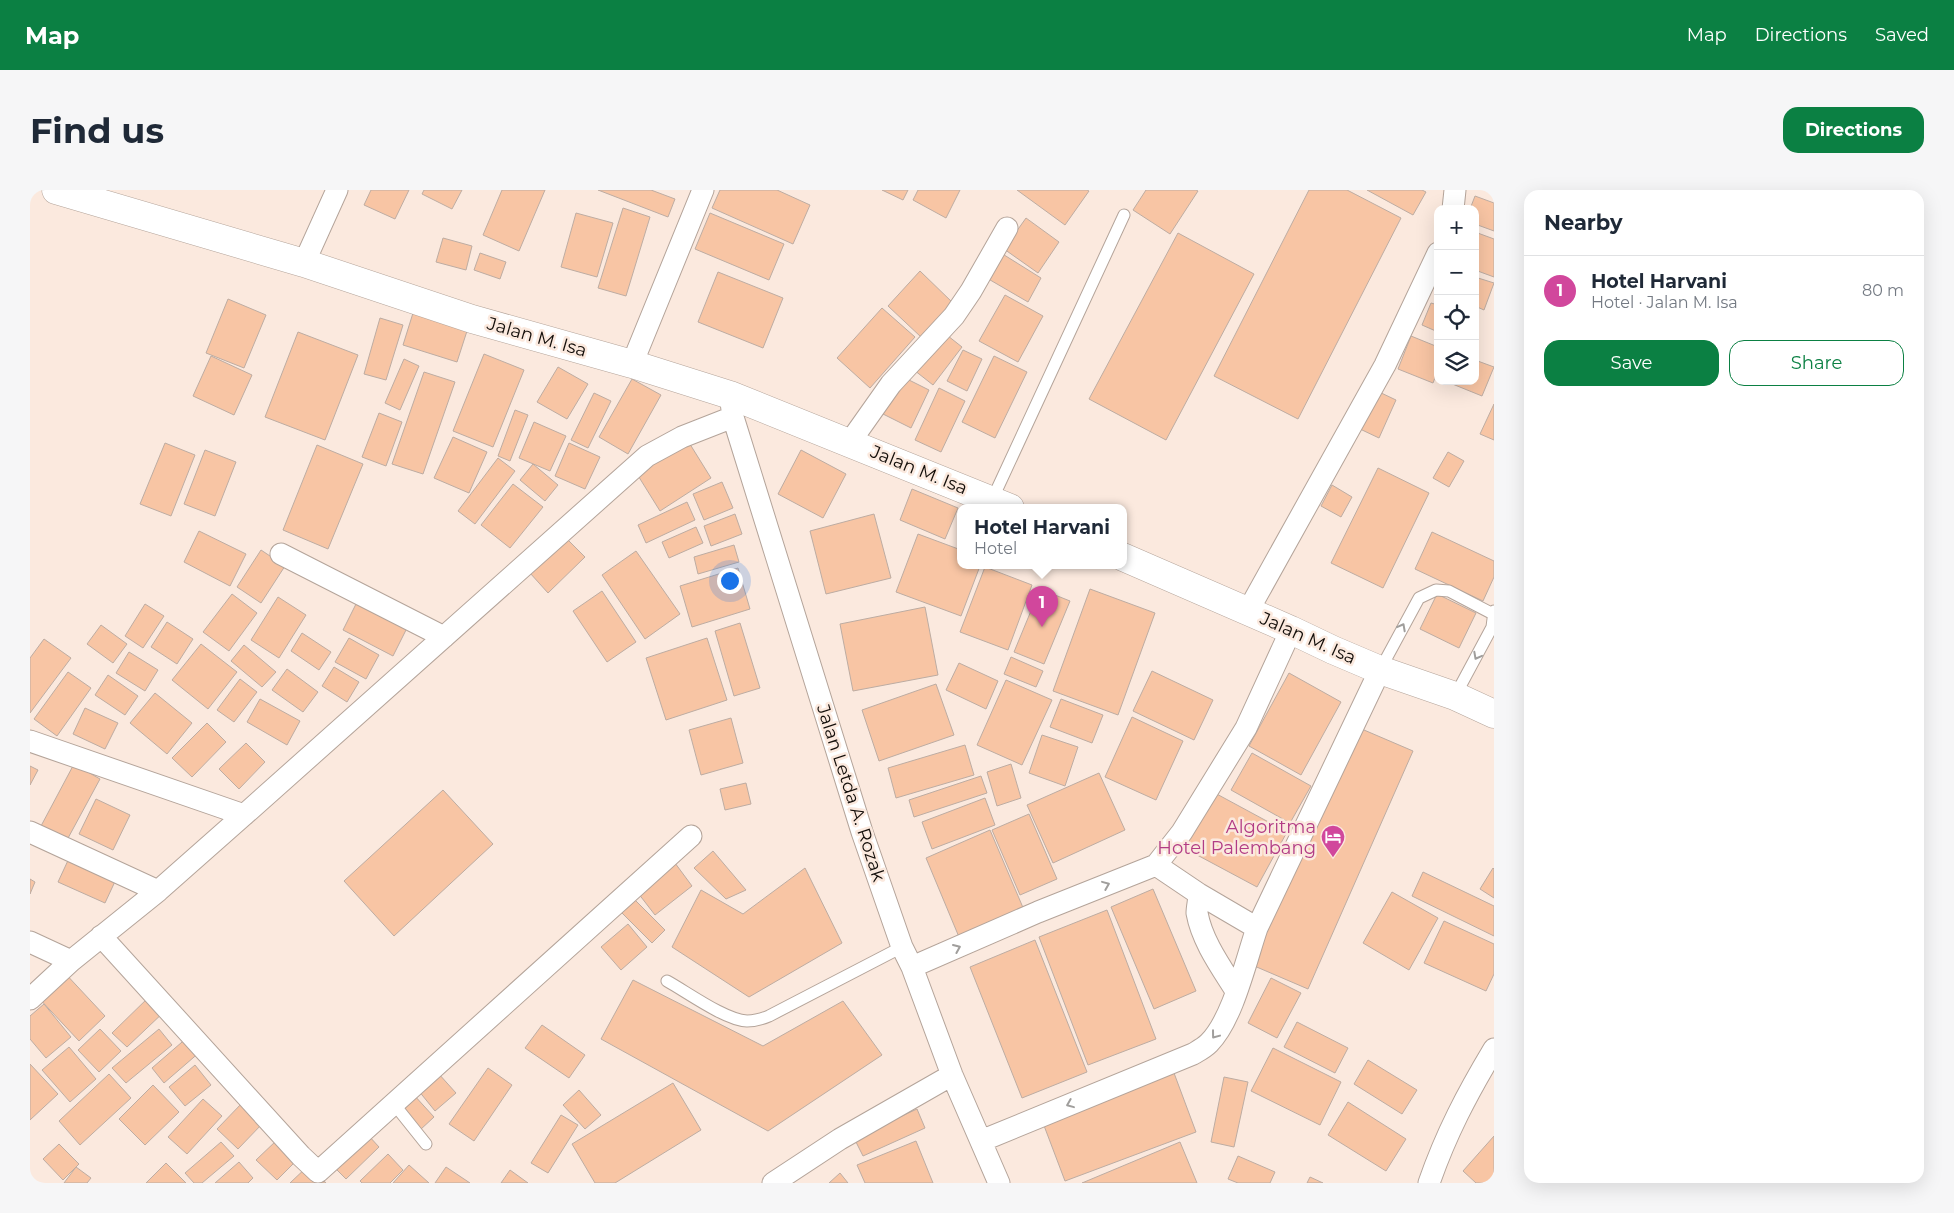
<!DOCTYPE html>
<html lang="en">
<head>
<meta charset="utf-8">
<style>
	body { margin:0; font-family:Montserrat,sans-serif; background:#f6f6f7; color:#1f2937 }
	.controls { position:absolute; right:15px; top:15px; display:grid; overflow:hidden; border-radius:10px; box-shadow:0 5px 20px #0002 }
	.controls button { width:45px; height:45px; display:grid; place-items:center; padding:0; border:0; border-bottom:1px solid #e0e1e3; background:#fff; color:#1f2937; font:25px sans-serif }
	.you { position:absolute; left:699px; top:390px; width:18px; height:18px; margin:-12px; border:4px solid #fff; border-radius:50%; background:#1a73e8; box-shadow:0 0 0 8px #1a73e833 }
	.badge { display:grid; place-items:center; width:32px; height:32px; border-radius:50%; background:#0b8043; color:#fff; font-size:16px; font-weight:700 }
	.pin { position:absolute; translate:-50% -41px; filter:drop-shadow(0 1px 2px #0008) }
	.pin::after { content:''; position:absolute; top:26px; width:18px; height:15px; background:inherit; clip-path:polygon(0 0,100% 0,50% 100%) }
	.popup { position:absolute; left:927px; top:314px; width:170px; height:65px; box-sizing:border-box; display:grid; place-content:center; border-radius:10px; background:#fff; filter:drop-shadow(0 1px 4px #0005); font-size:16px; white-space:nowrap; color:#747a83 }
	.popup b { font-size:19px; color:#1f2937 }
	.popup::after { content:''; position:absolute; left:50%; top:100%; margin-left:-10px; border:10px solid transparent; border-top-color:#fff }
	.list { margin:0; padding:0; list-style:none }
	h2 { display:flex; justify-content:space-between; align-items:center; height:65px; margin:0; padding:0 20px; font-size:21px }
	h2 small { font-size:16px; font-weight:400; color:#747a83 }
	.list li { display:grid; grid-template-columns:32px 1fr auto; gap:15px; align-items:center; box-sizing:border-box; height:70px; padding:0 20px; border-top:1px solid #e0e1e3 }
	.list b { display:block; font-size:19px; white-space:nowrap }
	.list p { margin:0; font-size:16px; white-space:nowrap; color:#747a83 }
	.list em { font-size:16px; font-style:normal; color:#747a83 }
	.actions { display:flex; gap:10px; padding:15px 20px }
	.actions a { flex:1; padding:11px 0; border:1px solid #0b8043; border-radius:15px; text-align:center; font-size:18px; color:#0b8043 }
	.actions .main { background:#0b8043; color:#fff }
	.icon { flex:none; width:28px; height:28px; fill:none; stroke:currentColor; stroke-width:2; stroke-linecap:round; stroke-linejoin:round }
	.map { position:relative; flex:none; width:1464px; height:993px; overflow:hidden; border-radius:15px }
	header { display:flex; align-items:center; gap:30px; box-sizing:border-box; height:70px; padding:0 25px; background:#0b8043; color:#fff }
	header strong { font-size:24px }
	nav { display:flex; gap:28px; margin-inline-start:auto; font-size:18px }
	.intro { display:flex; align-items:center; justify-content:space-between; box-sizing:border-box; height:120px; padding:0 30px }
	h1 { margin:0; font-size:35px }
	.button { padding:12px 22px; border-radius:15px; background:#0b8043; color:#fff; font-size:18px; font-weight:700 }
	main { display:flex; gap:30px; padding:0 30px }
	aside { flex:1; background:#fff; border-radius:15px; box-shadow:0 5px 20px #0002 }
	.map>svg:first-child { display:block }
</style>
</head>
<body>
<header>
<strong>Map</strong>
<nav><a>Map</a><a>Directions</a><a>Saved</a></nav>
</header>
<div class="intro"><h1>Find us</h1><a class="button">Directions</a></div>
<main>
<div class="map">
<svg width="1464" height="993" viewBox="0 0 1464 993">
	<rect width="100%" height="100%" fill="#fbe9de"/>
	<!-- building -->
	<path fill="#f8c5a4" stroke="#bdaca2" d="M341 0H379L365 29 334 15Z
		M394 0H432L422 19 392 4Z
		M472 0H515L489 61 453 45Z
		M568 0H621L645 9 638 27Z
		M690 0H747L780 15 763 54 682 18Z
		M852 0H878L873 10Z
		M888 0H930L916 28 883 10Z
		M987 0H1057L1059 1 1035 35Z
		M1116 0H1166L1168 1 1140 44 1103 20Z
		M1279 0H1317L1371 28 1268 229 1184 186Z
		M1337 0H1392L1396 2 1383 25Z
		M1445 6 1464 13V41L1445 34V19H1440Z
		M593 18 620 27 596 106 568 98Z
		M546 23 583 33 567 87 531 77Z
		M680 23 754 54 739 90 665 59Z
		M996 28 1029 52 1008 83 974 59Z
		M1445 42 1464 49V87L1445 80Z
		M1148 43 1224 84 1136 250 1059 209Z
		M413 48 442 56 436 80 406 72Z
		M450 63 476 72 470 89 444 80Z
		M971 63 1011 88 998 112 955 87Z
		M890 81 923 113 891 147 858 116Z
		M688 82 753 108 733 158 668 132Z
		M1445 87 1464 93 1454 120 1445 116Z
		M975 105 1013 126 988 172 949 151Z
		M198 109 236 125 214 178 176 163Z
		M1401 113 1408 115V142L1392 135Z
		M852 118 885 147 840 198 807 168Z
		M383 123 437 141 427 172 373 155Z
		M350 128 373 135 356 190 334 184Z
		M268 142 328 165 295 250 235 227Z
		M913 142 932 157 903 195 884 180Z
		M1381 146 1408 157V180L1403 193 1368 179Z
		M933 160 952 169 937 201 917 191Z
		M454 164 494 180 463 257 423 241Z
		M181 166 222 185 204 225 163 206Z
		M964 166 997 182 965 248 932 232Z
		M374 169 389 176 370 220 355 213Z
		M1445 170 1464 177 1452 206 1415 191H1445Z
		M528 177 558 194 537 229 507 212Z
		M394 182 425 192 393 284 362 274Z
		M871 186 899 200 881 238 853 224Z
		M602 189 631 205 598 264 569 247Z
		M909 198 935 211 911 262 885 250Z
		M1347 201 1366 210 1349 248 1330 239Z
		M564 203 581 211 558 258 541 250Z
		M1464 214V250L1450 244Z
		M485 220 498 225 480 271 468 266Z
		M349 223 372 232 356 276 332 267Z
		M504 232 536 246 520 281 489 268Z
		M423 247 457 262 439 303 404 288Z
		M658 251 681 288 630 321 607 284Z
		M135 253 165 265 141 326 110 314Z
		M539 253 570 267 555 299 525 286Z
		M287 255 333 274 298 359 253 340Z
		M175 260 206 272 185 326 154 314Z
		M771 260 816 284 793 328 748 304Z
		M1418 262 1434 271 1419 297 1403 288Z
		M468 268 485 281 445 334 428 321Z
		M503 274 528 295 515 311 490 290Z
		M1348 278 1399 303 1353 398 1301 373Z
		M692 292 703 318 674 330 663 304Z
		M483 294 513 317 480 358 451 335Z
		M1302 295 1322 307 1311 327 1291 316Z
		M882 299 928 318 915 349 870 330Z
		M657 312 665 330 616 353 608 335Z
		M705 324 712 344 681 356 674 336Z
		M844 324 861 388 796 404 780 341Z
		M666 337 673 353 639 368 632 352Z
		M169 341 216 364 200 396 154 372Z
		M1402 342 1464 371V387L1453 411 1385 379Z
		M888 344 931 360V376H950L931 426 866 402Z
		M536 348 555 367 518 403 500 383Z
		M704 355 709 372 668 384 664 367Z
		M231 360 255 376 231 413 207 397Z
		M606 361 650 424 615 449 572 385Z
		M955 377 1002 395 978 460 930 442Z
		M708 378 720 419 662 437 650 396Z
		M1010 399 1040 411 1014 474 984 462Z
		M1060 399 1125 423 1088 525 1023 501Z
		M572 401 606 452 577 472 543 421Z
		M202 404 227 423 199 461 173 442Z
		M1407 404 1446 423 1429 458 1390 439Z
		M248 407 276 425 249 468 221 450Z
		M327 412 377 438 363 466 313 440Z
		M115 414 134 426 113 458 95 446Z
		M895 417 908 485 823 501 810 434Z
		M137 432 163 449 147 474 121 457Z
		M710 433 730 498 704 506 685 441Z
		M71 435 97 454 83 473 57 454Z
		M272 443 301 462 289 480 261 461Z
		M319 448 349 465 336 489 305 472Z
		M677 448 697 510 636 530 616 468Z
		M14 449 41 468 0 523V468Z
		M171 454 207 482 178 519 142 490Z
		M214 455 246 482 232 497 201 471Z
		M99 462 128 480 115 501 86 483Z
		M981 467 1013 481 1006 497 974 484Z
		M929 473 968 491 956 519 916 500Z
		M304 477 329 492 317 512 292 496Z
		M257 479 288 502 273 522 242 500Z
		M1122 481 1183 510 1164 550 1103 521Z
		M38 482 61 498 27 546 4 529Z
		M1259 483 1311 512 1271 585 1219 556Z
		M78 485 108 506 95 525 65 505Z
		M210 489 227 502 204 532 187 520Z
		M976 490 1022 510 992 575 947 555Z
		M906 494 924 545 849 571 832 520Z
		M125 503 162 533 137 564 100 533Z
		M230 509 270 531 257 555 217 532Z
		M1031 509 1073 525 1062 553 1020 537Z
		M55 518 88 533 75 559 43 544Z
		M1102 527 1153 551 1126 610 1075 587Z
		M701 528 713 573 671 585 659 540Z
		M177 533 196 552 162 587 142 568Z
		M1327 537 1383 561 1278 799 1222 775Z
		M1012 545 1048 557 1035 596 999 583Z
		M216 553 235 572 209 599 189 579Z
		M935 555 944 585 866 608 858 578Z
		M1222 563 1281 596 1260 633 1201 600Z
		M44 574 70 589 37 650 11 636Z
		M981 574 991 608 967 616 957 582Z
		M0 576 8 580 0 595Z
		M1069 583 1095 640 1023 673 997 615Z
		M951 586 957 603 884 627 879 610Z
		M716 593 721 614 695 620 690 599Z
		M413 600 463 654 364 746 314 691Z
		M1183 602 1257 642 1227 697 1154 658Z
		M955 608 965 635 902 659 892 632Z
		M66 609 100 625 83 660 49 644Z
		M999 624 1027 689 990 705 962 640Z
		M960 640 994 720 929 747 896 668Z
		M683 661 716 700 696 709 664 678Z
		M41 664 88 685 75 713 28 692Z
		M645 673 662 696 625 725 608 703Z
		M775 678 812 753 719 807 642 757 671 700 713 724Z
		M1463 678 1464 679V708L1450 699Z
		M1393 682 1464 716V746L1382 706Z
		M0 689 5 692 0 704Z
		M1123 699 1166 801 1124 819 1081 717Z
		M1362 702 1408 728 1379 780 1333 753Z
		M605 710 635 740 622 753 592 723Z
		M1077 720 1126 849 1058 875 1009 747Z
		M1414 731 1464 754V784L1456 801 1394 773Z
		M598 734 617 757 591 780 571 757Z
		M1005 750 1057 882 992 908 940 777Z
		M32 780 75 826 49 851 6 805Z
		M1241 788 1271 803 1247 848 1218 833Z
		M603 790 733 856 813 811 852 865 738 941 571 849Z
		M121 805 136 820 97 857 82 843Z
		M14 814 41 847 16 868 0 849V826Z
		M1267 832 1318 858 1305 883 1254 857Z
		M512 835 555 865 539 888 495 858Z
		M70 839 91 861 69 882 48 860Z
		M129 839 142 855 96 893 82 878Z
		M159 846 171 861 134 893 122 878Z
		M39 857 66 889 40 912 12 880Z
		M1243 858 1311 892 1290 935 1221 901Z
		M1338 870 1387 900 1372 924 1324 894Z
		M0 874 28 904 0 930Z
		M165 875 181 895 155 916 139 897Z
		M458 878 482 895 444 951 419 934Z
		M408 883 426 903 405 921 388 900Z
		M1144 883 1166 942 1035 991 1013 933Z
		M79 884 101 908 50 955 29 931Z
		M1194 887 1218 892 1204 957 1181 952Z
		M643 893 671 940 585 993H565L542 954Z
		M123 895 149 922 115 955 89 929Z
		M549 900 571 925 555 939 533 915Z
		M383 904 404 927 390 940 369 917Z
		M173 909 192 926 157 964 138 947Z
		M213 912 233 933 208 959 187 939Z
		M1318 912 1376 949 1356 981 1298 945Z
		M887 919 895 938 833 966 824 948Z
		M531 925 548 935 518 983 501 973Z
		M338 945 349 957 316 989 305 978Z
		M1464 946V993H1446L1433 981Z
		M247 950 267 970 247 990 226 970Z
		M886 951 903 993H835L827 975Z
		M191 952 204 966 172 993H164L155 983Z
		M1150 952 1167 993H1052Z
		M29 954 49 974 33 990 13 969Z
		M358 964 373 980 360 993H332L330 991Z
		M1208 966 1245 982 1240 993H1208L1198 989Z
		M209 972 223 988 218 993H185Z
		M136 973 156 993H116Z
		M279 975 296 993H260Z
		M379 975 399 993H363Z
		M46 977 61 988 57 993H34Z
		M416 977 440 993H405Z
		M480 980 498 993H471Z
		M810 983 818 993H799Z
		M1280 987 1293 993H1277Z"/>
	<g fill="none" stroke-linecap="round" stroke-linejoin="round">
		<defs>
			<path id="lane" d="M962 310 1094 25
				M1350 480 1389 408 1406 400 1419 401 1463 424
				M1425 506 1462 437 1464 421
				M637 791C657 802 695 830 717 831 724 831 732 829 739 826L872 757
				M364 914 396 954"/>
			<path id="street" d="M1423 19 1425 0
				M274 73 307 0
				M602 174 673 0
				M701 212 703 227 832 642 872 757 882 777 922 885 969 993
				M820 252 861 194 924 126 941 101 977 38
				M251 364 414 447
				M1218 421 1355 175 1408 63
				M0 551 214 625
				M0 642 128 701
				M1169 704C1169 710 1167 717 1167 723 1172 751 1191 777 1206 801
				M1227 738 1350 480
				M71 746 271 966 288 982 661 646
				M0 752 41 771
				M882 777 1008 722 1126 675 1152 642 1216 538 1261 440
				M0 809 41 771 128 701 214 625 617 266 652 247 703 227
				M951 951 1163 864C1168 861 1174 858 1179 853 1203 829 1216 770 1227 738L1169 704 1126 675
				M743 993 810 949 922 885
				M1399 993C1416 944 1437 904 1464 859"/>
			<path id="secondary" d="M26 0 274 73 442 129 602 174 700 205 980 318
				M1093 367 1261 440 1303 460 1350 480 1425 506 1464 524"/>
		</defs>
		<!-- lane casing -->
		<use href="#lane" stroke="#b4a49a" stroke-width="13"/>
		<!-- street casing -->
		<use href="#street" stroke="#b4a49a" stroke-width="23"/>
		<!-- secondary casing -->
		<use href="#secondary" stroke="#b4a49a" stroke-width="29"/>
		<!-- lane -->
		<use href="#lane" stroke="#fff" stroke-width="11"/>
		<!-- street -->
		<use href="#street" stroke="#fff" stroke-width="21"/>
		<!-- secondary -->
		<use href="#secondary" stroke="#fff" stroke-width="28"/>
	</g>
	<!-- one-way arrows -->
	<defs><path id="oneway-chevron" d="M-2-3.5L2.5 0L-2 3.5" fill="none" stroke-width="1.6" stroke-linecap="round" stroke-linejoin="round" transform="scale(1.25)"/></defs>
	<g stroke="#a09e9c">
		<use href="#oneway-chevron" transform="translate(1372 437) rotate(-62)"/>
		<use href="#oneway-chevron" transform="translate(1447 466) rotate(118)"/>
		<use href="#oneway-chevron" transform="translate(1076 695) rotate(-22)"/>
		<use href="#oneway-chevron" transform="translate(927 758) rotate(-23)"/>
		<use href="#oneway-chevron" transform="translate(1185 845) rotate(127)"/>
		<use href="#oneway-chevron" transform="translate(1040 914) rotate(158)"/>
	</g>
	<!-- icons -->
	<defs>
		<symbol id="hotel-pin" viewBox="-11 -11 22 30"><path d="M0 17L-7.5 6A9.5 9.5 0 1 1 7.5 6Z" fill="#d1479c" stroke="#fbe9de"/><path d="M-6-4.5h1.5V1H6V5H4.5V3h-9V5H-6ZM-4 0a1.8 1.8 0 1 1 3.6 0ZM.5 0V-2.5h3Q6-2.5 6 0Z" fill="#fff"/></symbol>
	</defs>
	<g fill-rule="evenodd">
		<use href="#hotel-pin" x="1289" y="633" width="28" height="38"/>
	</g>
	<g text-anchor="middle" stroke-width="5" stroke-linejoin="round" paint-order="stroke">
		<!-- street labels -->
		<g font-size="18" fill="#110c08" stroke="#fbe9de">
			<text transform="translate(507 147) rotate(16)" y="6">Jalan M. Isa</text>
			<text transform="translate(889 280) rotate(22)" y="6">Jalan M. Isa</text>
			<text transform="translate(1278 448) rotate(24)" y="6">Jalan M. Isa</text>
			<text transform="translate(821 603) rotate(72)" y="6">Jalan Letda A. Rozak</text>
		</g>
		<!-- hotel labels -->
		<g font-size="18" fill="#b23c85" stroke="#fbe9de" text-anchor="end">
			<text x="1286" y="643">Algoritma<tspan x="1286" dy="21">Hotel Palembang</tspan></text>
		</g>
	</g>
</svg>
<div class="controls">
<button>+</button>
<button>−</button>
<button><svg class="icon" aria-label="locate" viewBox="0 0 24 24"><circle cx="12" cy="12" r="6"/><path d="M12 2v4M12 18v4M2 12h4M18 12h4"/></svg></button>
<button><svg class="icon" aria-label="layers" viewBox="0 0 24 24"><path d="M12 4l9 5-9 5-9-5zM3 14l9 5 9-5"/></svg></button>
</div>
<div class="you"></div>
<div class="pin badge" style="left:1012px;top:437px;background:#d1479c">1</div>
<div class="popup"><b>Hotel Harvani</b>Hotel</div>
</div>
<aside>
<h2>Nearby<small></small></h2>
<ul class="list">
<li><span class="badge" style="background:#d1479c">1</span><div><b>Hotel Harvani</b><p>Hotel · Jalan M. Isa</p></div><em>80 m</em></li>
</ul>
<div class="actions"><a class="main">Save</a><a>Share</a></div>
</aside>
</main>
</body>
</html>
